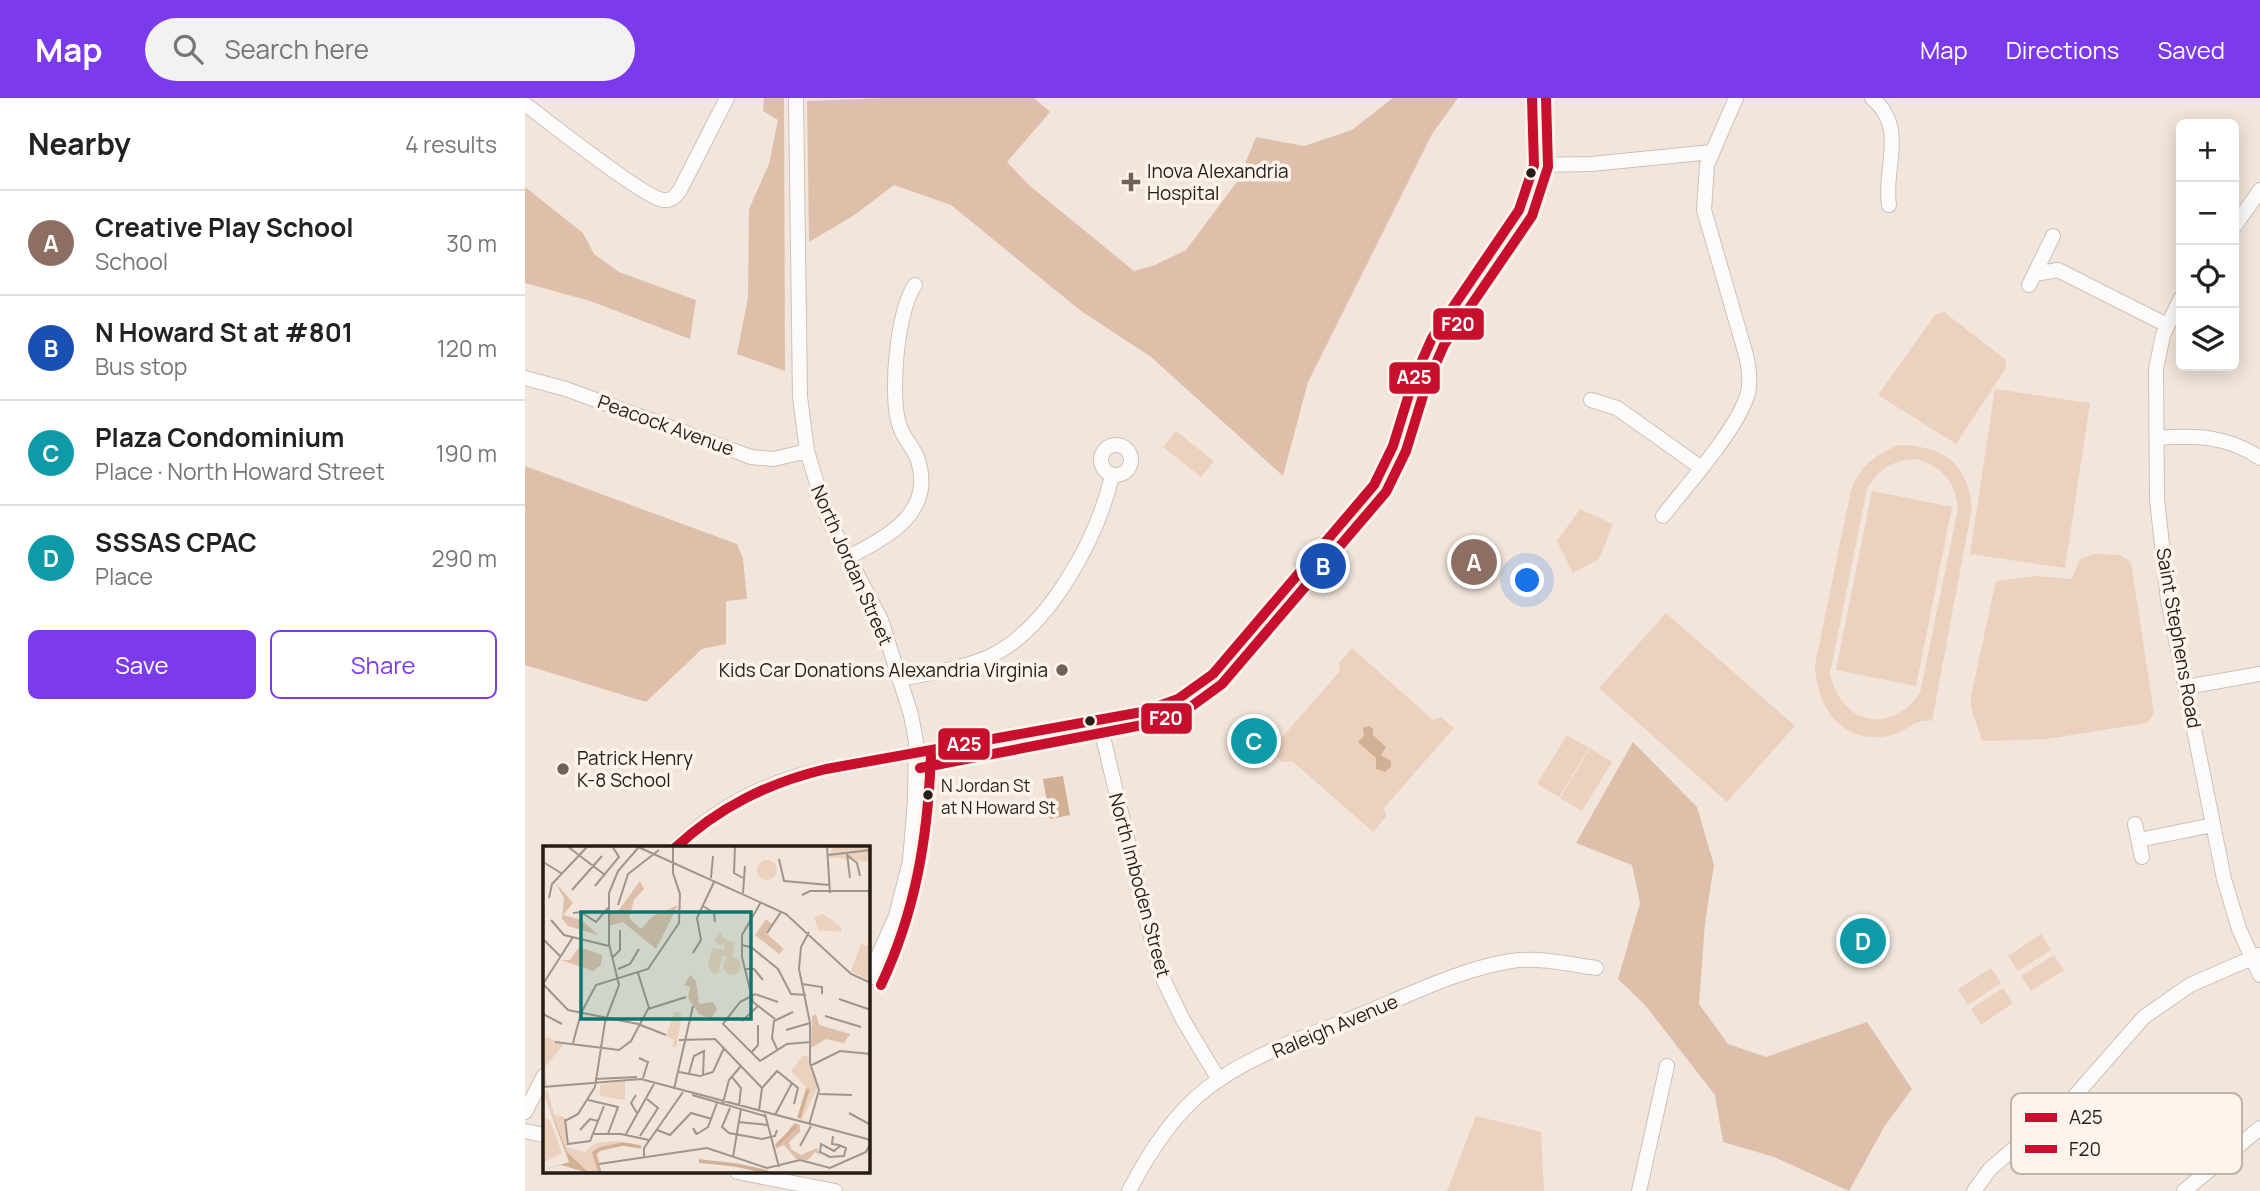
<!DOCTYPE html>
<html lang="en">
<head>
<meta charset="utf-8">
<style>
	body { margin:0; font-family:Manrope,sans-serif; background:#f2f2f2; color:#222 }
	.controls { position:absolute; right:21px; top:21px; display:grid; overflow:hidden; border-radius:10px; box-shadow:0 4px 18px #0003 }
	.controls button { width:63px; height:63px; display:grid; place-items:center; padding:0; border:0; border-bottom:2px solid #e0e0e0; background:#fff; color:#222; font:35px sans-serif }
	.you { position:absolute; left:1003px; top:483px; width:24px; height:24px; margin:-18px; border:5px solid #fff; border-radius:50%; background:#1a73e8; box-shadow:0 0 0 10px #1a73e833 }
	.badge { display:grid; place-items:center; width:46px; height:46px; border-radius:50%; background:#7c3aed; color:#fff; font-size:23px; font-weight:700 }
	.pin { position:absolute; translate:-50% -50%; border:4px solid #fff; box-shadow:0 2px 7px #0006 }
	.list { margin:0; padding:0; list-style:none }
	h2 { display:flex; justify-content:space-between; align-items:center; height:91px; margin:0; padding:0 28px; font-size:30px }
	h2 small { font-size:23px; font-weight:400; color:#767676 }
	.list li { display:grid; grid-template-columns:46px 1fr auto; gap:21px; align-items:center; box-sizing:border-box; height:105px; padding:0 28px; border-top:2px solid #e0e0e0 }
	.list b { display:block; font-size:26px; white-space:nowrap }
	.list p { margin:0; font-size:23px; white-space:nowrap; color:#767676 }
	.list em { font-size:23px; font-style:normal; color:#767676 }
	.actions { display:flex; gap:14px; padding:21px 28px }
	.actions a { flex:1; padding:16px 0; border:2px solid #7c3aed; border-radius:10px; text-align:center; font-size:24px; color:#7c3aed }
	.actions .main { background:#7c3aed; color:#fff }
	.icon { flex:none; width:38px; height:38px; fill:none; stroke:currentColor; stroke-width:2; stroke-linecap:round; stroke-linejoin:round }
	.map { position:relative; flex:none; width:1735px; height:1093px; overflow:hidden }
	header { display:flex; align-items:center; gap:42px; box-sizing:border-box; height:98px; padding:0 35px; background:#7c3aed; color:#fff }
	header strong { font-size:33px }
	nav { display:flex; gap:38px; margin-inline-start:auto; font-size:24px }
	.search { width:490px; height:63px; background:#f2f2f2; display:flex; align-items:center; gap:18px; box-sizing:border-box; padding:0 24px; border-radius:38px; color:#767676; font-size:26px }
	main { display:flex }
	aside { flex:1; background:#fff }
	.map>svg:first-child { display:block }
</style>
</head>
<body>
<header>
<strong>Map</strong>
<div class="search"><svg class="icon" aria-label="search" viewBox="0 0 24 24"><circle cx="10" cy="10" r="6"/><path d="M15 15l6 6"/></svg>Search here</div>
<nav><a>Map</a><a>Directions</a><a>Saved</a></nav>
</header>
<main>
<aside>
<h2>Nearby<small>4 results</small></h2>
<ul class="list">
<li><span class="badge" style="background:#8d6e63">A</span><div><b>Creative Play School</b><p>School</p></div><em>30 m</em></li>
<li><span class="badge" style="background:#1a4fb4">B</span><div><b>N Howard St at #801</b><p>Bus stop</p></div><em>120 m</em></li>
<li><span class="badge" style="background:#0f9aa8">C</span><div><b>Plaza Condominium</b><p>Place · North Howard Street</p></div><em>190 m</em></li>
<li><span class="badge" style="background:#0f9aa8">D</span><div><b>SSSAS CPAC</b><p>Place</p></div><em>290 m</em></li>
</ul>
<div class="actions"><a class="main">Save</a><a>Share</a></div>
</aside>
<div class="map">
<svg width="1735" height="1093" viewBox="0 0 1735 1093">
	<rect width="100%" height="100%" fill="#f2e5db"/>
	<!-- green -->
	<path fill="#ecd2be" fill-rule="evenodd" d="M1419 214 1481 262V270L1431 346 1353 297 1410 217Z
		M1470 291 1565 305 1540 470 1445 456Z
		M651 333 689 363 676 379 638 349Z
		M1374 347C1417 348 1442 363 1447 409L1407 623C1390 620 1383 633 1367 637 1318 649 1291 609 1290 567L1326 392C1336 368 1349 357 1374 347ZM1392 361C1418 369 1430 384 1433 411L1395 595C1365 638 1316 626 1305 576L1342 391C1354 370 1368 362 1392 361Z
		M1347 393 1427 409 1391 588 1311 572Z
		M1055 411 1088 426 1074 461 1048 475 1032 443Z
		M1568 456 1595 457 1606 464 1629 616 1622 625 1522 641 1457 643 1446 609V598L1471 483 1511 478 1547 481 1555 461Z
		M1141 515 1270 628 1202 704 1074 590Z
		M827 550 908 622 916 619 929 630 859 710 861 719 848 734 767 663 758 664 745 653 815 573 814 565Z
		M1042 637 1064 650 1034 699 1012 686Z
		M1065 650 1087 664 1057 713 1035 700Z
		M1516 836 1526 852 1493 873 1483 858Z
		M1529 857 1539 872 1506 893 1496 878Z
		M1466 870 1476 885 1443 907 1433 891Z
		M1478 890 1488 905 1456 927 1446 911Z
		M951 1018 1016 1034 1019 1093H922Z"/>
	<!-- forest -->
	<path fill="#dec0aa" d="M239 0H259L260 273 212 256 223 199 224 111 244 66 253 22 238 13Z
		M362 0H509L525 14 482 64 505 88 609 173 630 167 661 152 714 81 731 39 779 48 827 32 868 0H933L907 36 783 284 758 378 626 259 556 213 426 107 369 87 328 118 284 144 282 3Z
		M0 89 58 135 69 156 94 174 171 202 165 241 65 203 0 185Z
		M0 368 212 446 218 461 222 501 201 503V546L177 551 121 604 0 567Z
		M1108 644 1172 709 1189 767 1180 825 1174 906 1203 946 1241 959 1342 924 1387 991 1359 1029 1324 1093 1249 1059 1198 1044 1190 997 1120 907 1093 881 1115 805 1107 767 1051 745Z"/>
	<!-- water -->
	<path fill="#d2b096" d="M844 628 848 631V637L861 649 856 657 866 663V669L860 674 851 671V660L833 644 839 638 838 630Z
		M538 678 545 717 525 721 518 681Z"/>
	<g fill="none" stroke-linecap="round" stroke-linejoin="round">
		<defs>
			<path id="minor" d="M271 0 275 299 282 353 303 421 356 522 386 617 391 643 390 703 385 763 371 818 343 881
				M1347 0C1383 30 1358 69 1364 107
				M0 6C21 22 120 100 138 102 147 103 150 98 155 92L202 0
				M1009 67 1066 66 1187 54
				M1709 129 1735 92
				M1510 176 1533 172 1642 227
				M1504 187 1528 138
				M1656 200 1638 237 1631 271 1632 401 1643 502 1699 781 1714 831 1735 877
				M0 280 41 291 226 359 249 361 282 353
				M1066 302 1092 310 1175 369
				M1633 340C1671 337 1703 338 1735 360
				M576 362a15 15 0 1 1 30 0a15 15 0 1 1-30 0Z
				M1138 418C1162 387 1213 331 1223 295 1226 282 1224 270 1221 257L1179 112 1182 67 1211 0
				M322 460C361 439 410 416 393 362 389 350 379 341 375 329 364 301 372 211 390 187
				M374 581C405 575 439 571 468 557 526 527 573 439 587 377
				M1661 589 1735 576
				M574 622 623 828 639 883 658 922 694 982
				M1610 726 1617 759
				M1614 742 1688 727
				M150 750C193 708 242 683 301 671L617 614 653 601 688 576 849 387 868 348 888 283 907 240 994 112 1009 67 1007 0
				M0 1014 19 978
				M0 1033 19 1037
				M212 1074 310 1093
				M604 1093C623 1056 648 1017 681 991 727 955 787 937 840 915 886 896 936 871 986 863 1015 859 1043 866 1071 870
				M1114 1093 1142 968
				M1449 1093 1465 1071 1548 1000 1619 919 1665 887 1734 857
				M1659 1093 1735 1030"/>
		</defs>
		<!-- minor casing -->
		<use href="#minor" stroke="#ccc2ba" stroke-width="16"/>
		<!-- minor -->
		<use href="#minor" stroke="#fdfbfa" stroke-width="14"/>
		<defs>
			<path id="bus-1" d="M150 750C194 709 243 685 301 671L617 614 653 601 688 576 849 387 868 348 888 283 907 240 994 112 1009 67 1007 0"/>
			<path id="bus-2" d="M395 670 633 624 660 613 697 586 861 394 881 353 901 288 919 247 1007 118 1023 69 1021 0
				M356 887C391 813 403 738 406 656"/>
		</defs>
		<!-- bus-1 casing -->
		<use href="#bus-1" stroke="#fef4ec" stroke-width="16"/>
		<!-- bus-2 casing -->
		<use href="#bus-2" stroke="#fef4ec" stroke-width="16"/>
		<!-- bus-1 -->
		<use href="#bus-1" stroke="#c8102e" stroke-width="10"/>
		<!-- bus-2 -->
		<use href="#bus-2" stroke="#c8102e" stroke-width="10"/>
	</g>
	<!-- markers -->
	<g fill="#251d16" stroke="#fef4ec" stroke-width="2.5">
		<circle cx="1006" cy="75" r="6"/>
		<circle cx="565" cy="623" r="6"/>
		<circle cx="403" cy="697" r="6"/>
	</g>
	<g fill="#6d635b" stroke="#fef4ec" stroke-width="2.5">
		<path d="M602.5 73.5h7v7h7v7h-7v7h-7v-7h-7v-7h7z"/>
		<circle cx="537" cy="572" r="7"/>
		<circle cx="38" cy="671" r="7"/>
	</g>
	<g text-anchor="middle" stroke-width="7" stroke-linejoin="round" paint-order="stroke">
		<!-- bus labels -->
		<g font-size="17" fill="#251d16" stroke="#fef4ec" text-anchor="start">
			<text x="416" y="694">N Jordan St<tspan x="416" dy="22">at N Howard St</tspan></text>
		</g>
		<!-- poi labels -->
		<g font-size="19" fill="#251d16" stroke="#fef4ec" text-anchor="start">
			<text x="622" y="80">Inova Alexandria<tspan x="622" dy="22">Hospital</tspan></text>
			<text x="523" y="579" text-anchor="end">Kids Car Donations Alexandria Virginia</text>
			<text x="52" y="667">Patrick Henry<tspan x="52" dy="22">K-8 School</tspan></text>
		</g>
		<!-- street labels -->
		<g font-size="19" fill="#251d16" stroke="#fef4ec">
			<text transform="translate(141 327) rotate(20)" y="7">Peacock Avenue</text>
			<text transform="translate(327 467) rotate(66)" y="7">North Jordan Street</text>
			<text transform="translate(1654 540) rotate(80)" y="7">Saint Stephens Road</text>
			<text transform="translate(615 787) rotate(75)" y="7">North Imboden Street</text>
			<text transform="translate(810 928) rotate(-23)" y="7">Raleigh Avenue</text>
		</g>
	</g>
	<!-- overview -->
	<g transform="translate(18 748)">
		<rect width="327" height="327" fill="#f2e5db"/>
		<path d="M290 0H327V16L286 11ZM214 24a10 10 0 1 1 20 0a10 10 0 1 1-20 0ZM280 68 298 81V86L275 84 271 71ZM177 87 183 94 192 96 189 112 179 110 176 127 170 128 165 121 169 102 181 104 182 95 179 100 171 95ZM318 98 327 100V135L308 125ZM180 120a9 9 0 1 1 18 0a9 9 0 1 1-18 0ZM132 165 138 167V175L133 202 129 200 131 194 123 190ZM0 190 21 198 2 221 4 239H0ZM259 210H265L275 241 259 274 254 272 263 241 248 225ZM82 235V254L57 250V239ZM0 245H5L11 268 21 271 24 301 42 306 53 297 72 295 100 300 73 299 55 306 58 327H46L24 306ZM0 272 7 274 19 307 0 317Z" fill="#ecd2be"/>
		<path d="M97 35 101 43 91 54 86 72 98 83 110 70 135 59 113 103 80 76 66 80V66L76 64ZM12 36 30 57 20 69 39 74 55 89 25 80 19 73 21 52ZM223 73 229 78 223 87 241 103 236 108 212 89ZM36 101 59 109 58 119 50 125 18 114H27ZM147 129 153 135 156 158 170 156 174 163 168 173 156 168 145 152 147 141 141 139ZM273 168 276 179 307 188 301 197 283 193 268 202 269 170ZM251 277 257 279V286L246 296 248 303 258 309 274 302 278 310 272 306 265 314 253 313 241 299 232 303Z" fill="#dec0aa"/>
		<path d="M0 245 24 306 46 327 18 319 0 324 26 316Z" fill="#d2b096"/>
		<path fill="none" stroke="#d2b096" stroke-width="3.5" d="M256 272 265 243M233 300 254 279M156 315 193 319M193 319 225 326M57 327 51 307 57 303 80 298 98 301"/>
		<path fill="none" stroke="#a0958c" stroke-width="2" d="M24 0 62 29M93 0 243 68 308 128 328 137M192 0 191 27 200 32M284 0 287 47M304 8 307 32M285 9 328 4M304 9 314 17 317 30M236 13 241 35 287 39M0 16 18 27M168 32 170 10M52 40 76 11 69 0M29 44 59 10M200 47 202 20M259 49 267 45H328M6 52 9 38 45 0M218 56 199 89V111L210 156 232 173M75 59 85 28 116 4M160 60 171 67 172 76M30 67 38 66 53 76 65 62M8 74 21 89 66 100M266 86 258 101 256 123 267 177V217L276 244 266 279M224 87 238 66M0 93 18 111M198 99 208 101 235 123 248 148 263 149M150 107 158 94 154 72 171 36M70 111 77 104V84M75 123 87 118 96 103M201 123H211L220 134M95 127 106 162M0 138 25 164 95 178 123 189M0 138 30 91M259 138 279 141V148M296 153 328 164M235 156 212 148 197 156 180 178 217 215 244 198 268 196M0 168 19 178M282 170 318 181M199 175 215 160M243 184 267 177M136 194 172 193 219 242M12 196 76 204 88 195 105 163 143 151M30 197 38 167 53 139 105 123 136 77 137 48 130 27V0M234 203 229 192 231 175 250 166M208 207 215 199V179M96 212 105 216 100 232M267 220 297 205 328 208M136 226 157 230 170 226 181 202M146 227 151 210 161 205 160 229M188 230 198 242 196 260M52 233 94 231M0 241 98 233 328 294M131 243 150 160M276 248 309 249M93 249 88 257 94 267M149 249 222 270M45 254 75 261 65 288M180 257 186 234 198 220M187 262 179 281 186 287 219 293 232 290 234 284M216 265 219 242 234 225 255 242 251 258M306 267 328 279M222 268 236 321M232 269 249 237M22 273 25 299M22 275 35 268 52 241 62 176 76 139 66 98V47L75 25 95 2M195 276 225 279M37 284 47 273 55 275M114 284 127 289 148 267 169 273M50 288H78L106 294M83 288 112 236M153 288 150 282 154 288 165 281 174 257M97 290 115 262 104 253M290 290 289 298 296 299 303 302 301 310 287 311 277 306 278 298 291 305 297 300M25 298 47 295 61 260M257 300 268 280M190 311 198 263M101 312V302L140 246M56 318 164 302 224 322 257 314 287 322 323 306 326 300"/>
		<path fill="#0f766e" fill-opacity="0.15" stroke="#0f766e" stroke-width="3.5" d="M38 66H208V173H38Z"/>
		<rect width="327" height="327" fill="none" stroke="#251d16" stroke-width="3.5"/>
	</g>
	<!-- legend -->
	<rect x="1486" y="995" width="231" height="81" rx="10" fill="#fef4ec" stroke="#bdb4ac" stroke-width="2"/>
	<rect x="1500" y="1015" width="32" height="9" fill="#c8102e"/>
	<rect x="1500" y="1047" width="32" height="8" fill="#c8102e"/>
	<g font-size="19" fill="#251d16">
		<text x="1544" y="1026">A25</text>
		<text x="1544" y="1058">F20</text>
	</g>
	<g stroke="#fef4ec" stroke-width="2.5">
		<rect x="907" y="209" width="53" height="34" rx="7" fill="#c8102e"/>
		<rect x="863" y="263" width="53" height="34" rx="7" fill="#c8102e"/>
		<rect x="615" y="604" width="53" height="33" rx="7" fill="#c8102e"/>
		<rect x="412" y="629" width="54" height="34" rx="7" fill="#c8102e"/>
	</g>
	<g font-size="19" text-anchor="middle" font-weight="bold" fill="#fff">
		<text x="933" y="233">F20</text>
		<text x="889" y="286">A25</text>
		<text x="641" y="627">F20</text>
		<text x="439" y="653">A25</text>
	</g>
</svg>
<div class="controls">
<button>+</button>
<button>−</button>
<button><svg class="icon" aria-label="locate" viewBox="0 0 24 24"><circle cx="12" cy="12" r="6"/><path d="M12 2v4M12 18v4M2 12h4M18 12h4"/></svg></button>
<button><svg class="icon" aria-label="layers" viewBox="0 0 24 24"><path d="M12 4l9 5-9 5-9-5zM3 14l9 5 9-5"/></svg></button>
</div>
<div class="you"></div>
<div class="pin badge" style="left:949px;top:464px;background:#8d6e63">A</div>
<div class="pin badge" style="left:798px;top:468px;background:#1a4fb4">B</div>
<div class="pin badge" style="left:729px;top:643px;background:#0f9aa8">C</div>
<div class="pin badge" style="left:1338px;top:843px;background:#0f9aa8">D</div>
</div>
</main>
</body>
</html>
